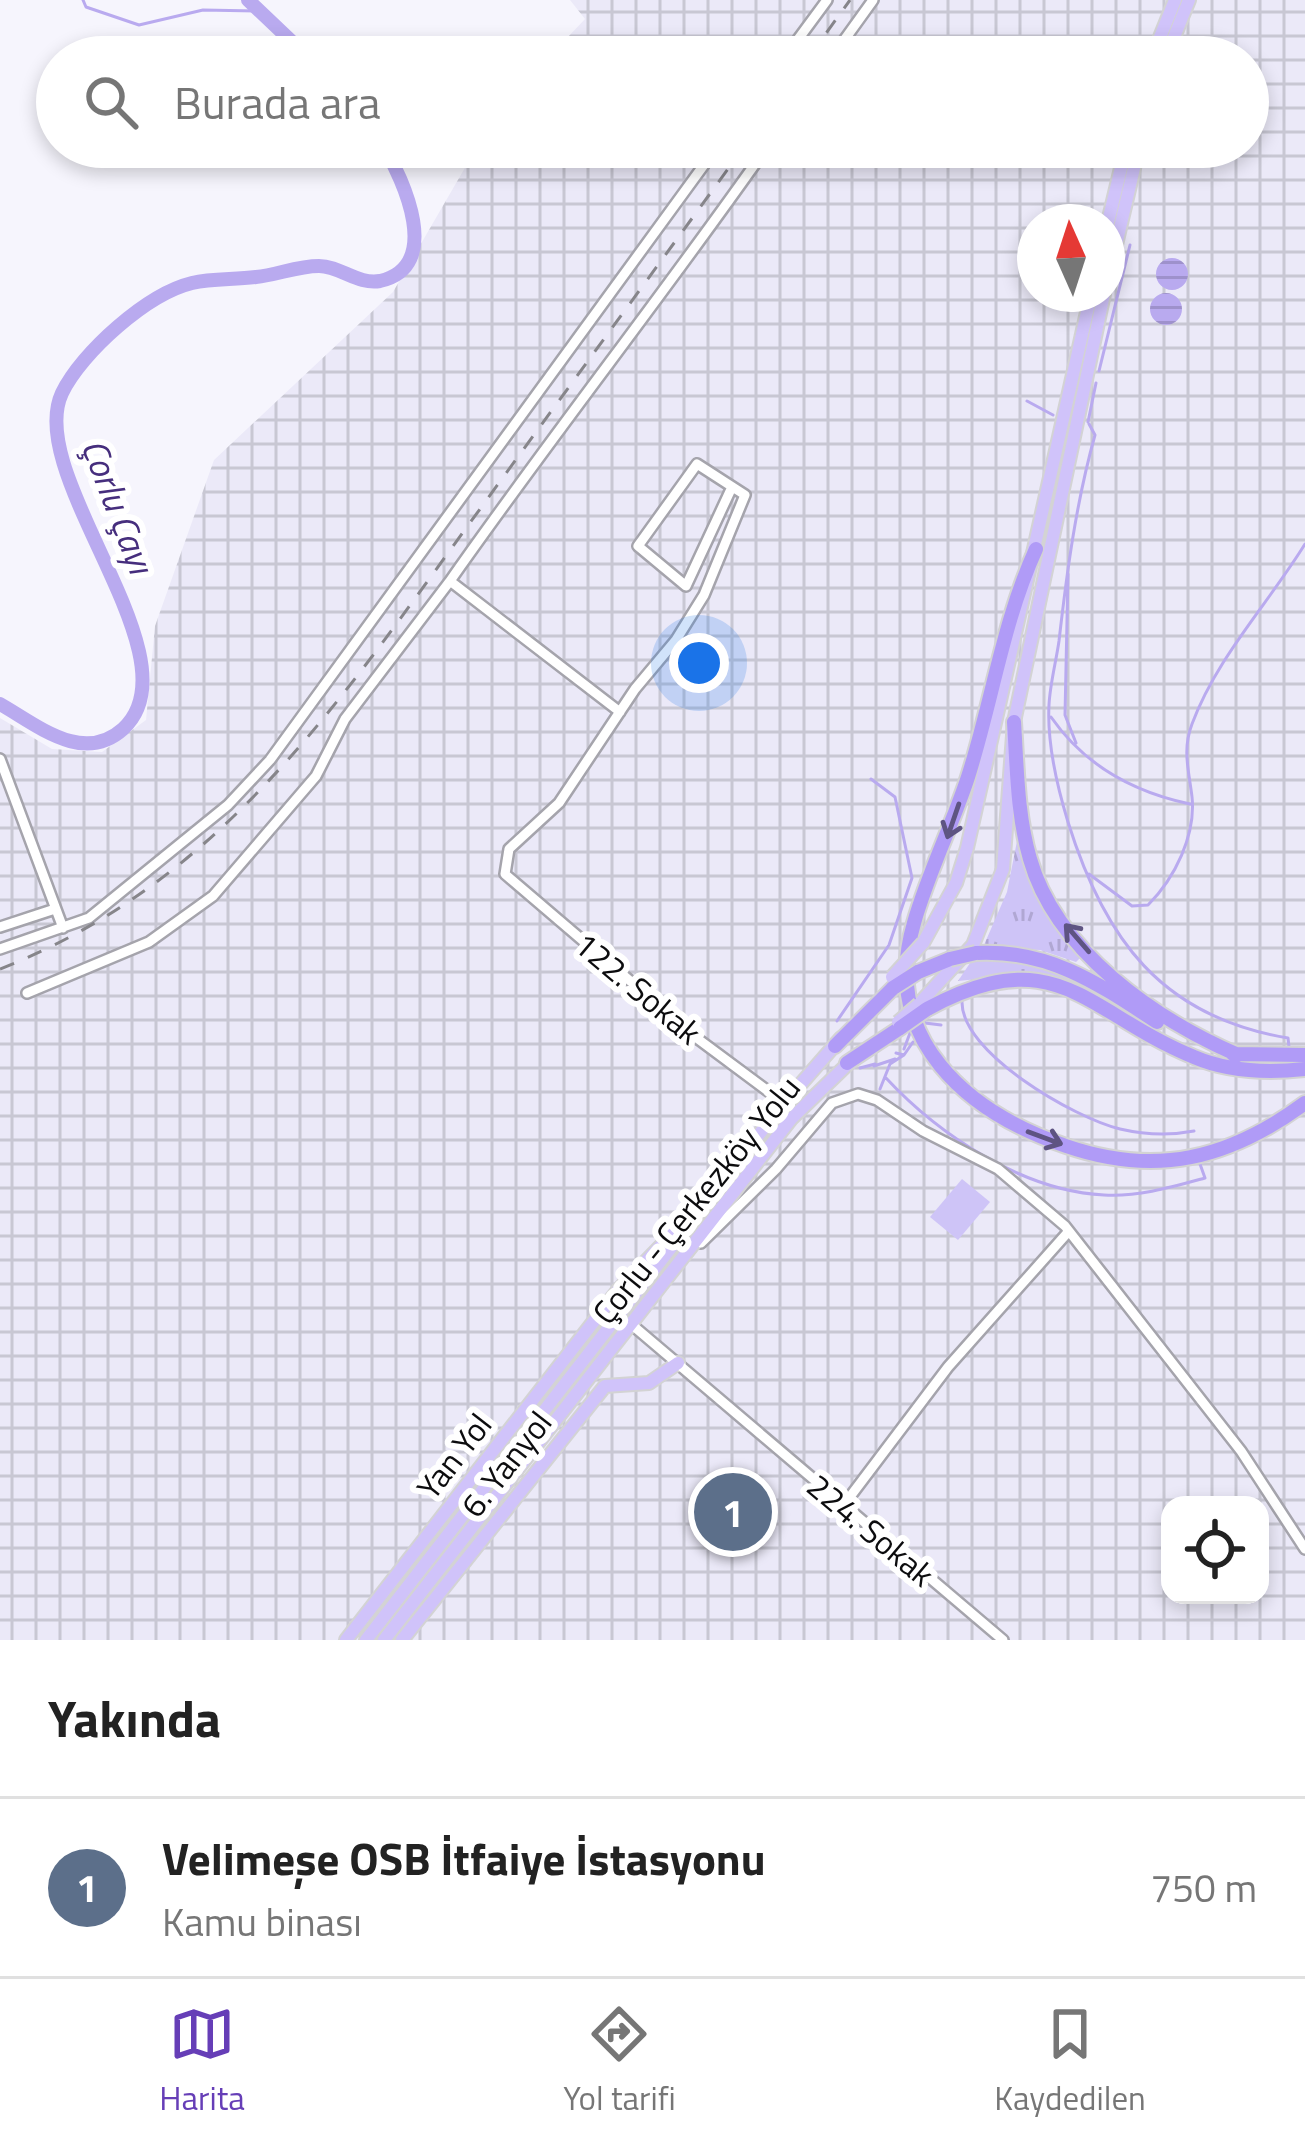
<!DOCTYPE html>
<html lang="tr">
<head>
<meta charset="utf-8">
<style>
	body { margin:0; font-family:"Titillium Web",sans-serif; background:#f2f2f2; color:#222 }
	.controls { position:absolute; right:36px; bottom:36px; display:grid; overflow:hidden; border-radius:24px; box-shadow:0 6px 18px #0003 }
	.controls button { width:108px; height:108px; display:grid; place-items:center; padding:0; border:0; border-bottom:3px solid #e0e0e0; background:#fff; color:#222; font:60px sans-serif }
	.compass { position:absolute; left:1017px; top:204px; width:108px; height:108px; border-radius:50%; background:#fff; box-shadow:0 6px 18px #0003; rotate:357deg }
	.you { position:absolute; left:699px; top:663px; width:42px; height:42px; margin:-30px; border:9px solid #fff; border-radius:50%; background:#1a73e8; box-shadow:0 0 0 18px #1a73e833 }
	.badge { display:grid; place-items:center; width:78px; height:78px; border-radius:50%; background:#663eb7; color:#fff; font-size:39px; font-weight:700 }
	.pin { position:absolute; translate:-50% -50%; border:6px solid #fff; box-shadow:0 3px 12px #0006 }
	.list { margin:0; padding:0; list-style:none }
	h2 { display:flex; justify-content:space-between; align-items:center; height:156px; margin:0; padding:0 48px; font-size:51px }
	h2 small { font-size:39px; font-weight:400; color:#767676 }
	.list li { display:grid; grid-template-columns:78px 1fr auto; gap:36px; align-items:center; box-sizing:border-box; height:180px; padding:0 48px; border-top:3px solid #e0e0e0 }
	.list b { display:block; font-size:45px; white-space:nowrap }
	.list p { margin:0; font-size:39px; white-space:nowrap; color:#767676 }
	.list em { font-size:39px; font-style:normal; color:#767676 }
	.icon { flex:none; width:66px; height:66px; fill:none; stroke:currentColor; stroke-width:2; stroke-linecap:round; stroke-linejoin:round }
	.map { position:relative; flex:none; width:1305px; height:1640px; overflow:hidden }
	.search { position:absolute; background:#fff; box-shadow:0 6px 18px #0003; left:36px; right:36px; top:36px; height:132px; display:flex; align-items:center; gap:30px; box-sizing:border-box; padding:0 42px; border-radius:66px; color:#767676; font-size:45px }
	.sheet { height:336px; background:#fff }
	nav { display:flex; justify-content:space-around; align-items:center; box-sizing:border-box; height:168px; border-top:3px solid #e0e0e0; background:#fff; font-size:33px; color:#767676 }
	nav a { display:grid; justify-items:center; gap:6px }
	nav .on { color:#663eb7 }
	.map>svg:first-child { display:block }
</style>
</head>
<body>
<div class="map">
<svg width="1305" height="1640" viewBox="0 0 1305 1640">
	<defs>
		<pattern id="industrial-grid" width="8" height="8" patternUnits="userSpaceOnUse" patternTransform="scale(3)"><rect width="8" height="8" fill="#ebe9f8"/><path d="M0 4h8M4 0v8" fill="none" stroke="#c8c7d3"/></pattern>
		<pattern id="grass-tufts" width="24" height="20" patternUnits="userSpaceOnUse" patternTransform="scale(3)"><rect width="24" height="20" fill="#cec4f7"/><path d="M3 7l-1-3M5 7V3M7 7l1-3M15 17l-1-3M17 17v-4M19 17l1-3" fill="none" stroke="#b0a7d3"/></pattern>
		<pattern id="water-rules" width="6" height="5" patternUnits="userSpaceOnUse" patternTransform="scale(3)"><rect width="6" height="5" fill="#b9aaef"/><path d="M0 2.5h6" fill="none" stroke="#9e91cc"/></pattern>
	</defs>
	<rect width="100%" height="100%" fill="#f6f5fd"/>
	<!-- industrial -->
	<path fill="url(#industrial-grid)" fill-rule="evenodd" d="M570 0H1305V1640H0V718L52 749 102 752 146 720 155 626 214 460 393 292 477 147H1248V57H549L585 19ZM1035 222H1107V294H1035ZM1170 1505H1260V1595H1170Z"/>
	<!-- grass -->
	<path fill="url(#grass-tufts)" d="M1017 841 1039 896 1083 955 1076 962 1040 950 984 945 1007 892Z
		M1012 959 1059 970 1095 990 1029 974 958 981 972 960Z"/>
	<!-- garden -->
	<path fill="#cec4f7" d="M962 1179 990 1202 958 1240 930 1217Z"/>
	<!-- water -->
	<path fill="url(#water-rules)" d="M1156 274a16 16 0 1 1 32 0a16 16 0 1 1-32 0Z
		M1150 309a16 16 0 1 1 32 0a16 16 0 1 1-32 0Z"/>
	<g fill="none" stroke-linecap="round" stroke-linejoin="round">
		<!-- stream -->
		<path stroke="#b9aaef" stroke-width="3" d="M83 0 86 7 139 25 203 10 256 11
			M1099 371 1130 245
			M1027 401 1053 415
			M1088 422 1096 383
			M1089 424 1095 435C1076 503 1067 571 1059 641 1056 662 1050 684 1049 705 1047 742 1057 786 1068 822 1104 938 1161 1017 1288 1038L1289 1047
			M1068 574 1065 715 1076 743
			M1051 717C1085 766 1133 792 1190 804
			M1089 874 1132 906 1148 905C1175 878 1196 835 1192 797 1189 771 1182 750 1192 724 1217 657 1268 604 1305 544
			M962 1001C960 1052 1074 1118 1120 1129 1146 1135 1168 1136 1194 1131
			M837 1021 889 945 912 878 895 797 871 779
			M925 1023 941 1025
			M904 1049 910 1033
			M896 1053 904 1055 913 1042
			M874 1066 895 1059
			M860 1068 875 1064
			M886 1078C939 1135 1023 1191 1104 1195 1138 1197 1172 1187 1205 1178L1200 1164
			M880 1089 890 1064 904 1055"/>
		<!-- river -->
		<path stroke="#b9aaef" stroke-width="14" d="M248 0 308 57
			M0 704C37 725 83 765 123 729 200 659 23 476 62 393 82 352 147 294 192 283 213 278 234 280 256 277 277 275 297 266 319 266 340 266 358 285 380 281 444 267 403 179 384 147"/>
		<defs>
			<path id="minor" d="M785 57 827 0
				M832 57 873 0
				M732 487 686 586 638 546 697 464 745 495 704 595 676 640 635 689 559 803 509 849 505 874 698 1039 784 1103
				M450 581C553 434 664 294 767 147
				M0 759 63 928
				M0 927 55 909
				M0 949 89 918 228 805 270 760 717 147
				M27 993 149 942 213 896 316 776 345 719 450 581 620 712
				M701 1243 776 1169 832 1103 858 1094 877 1100 923 1131 998 1169 1065 1226 1241 1451 1305 1549
				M631 1324 1003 1640
				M843 1506 948 1367 1069 1231"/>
			<path id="major" d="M1152 57 1175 0
				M1166 57 1189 0
				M1107 226 1126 147
				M1107 283 1139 147
				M923 943 956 883 967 848 1091 294
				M919 1004 973 945 1003 869 1014 722 1104 294
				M346 1640 619 1289 684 1222
				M366 1640 778 1110 841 1038
				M384 1640 791 1119 855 1057
				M402 1640 605 1386 649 1383 678 1363"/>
			<path id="highway" d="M1036 549C1003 621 992 702 968 777 952 826 928 873 914 923 880 1039 967 1112 1066 1146 1156 1177 1229 1159 1305 1103
				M1014 722C1017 768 1017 814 1030 859 1056 951 1155 1019 1238 1055
				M976 953C1049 949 1099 984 1157 1022
				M918 972 950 959
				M927 1009C1058 938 1086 1013 1194 1057 1229 1072 1268 1073 1305 1069
				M835 1046 893 988
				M1233 1054 1305 1055
				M847 1063 900 1028"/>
		</defs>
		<!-- minor casing -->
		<use href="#minor" stroke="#a5a4ac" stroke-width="14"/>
		<!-- major casing -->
		<use href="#major" stroke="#d3d3d4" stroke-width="16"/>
		<!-- highway casing -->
		<use href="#highway" stroke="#d3d3d4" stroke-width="18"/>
		<!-- minor -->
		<use href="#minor" stroke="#fff" stroke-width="9"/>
		<!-- major -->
		<use href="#major" stroke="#d0c3fa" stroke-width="12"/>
		<!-- highway -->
		<use href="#highway" stroke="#b09bf7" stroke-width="14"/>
		<!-- rail -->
		<path stroke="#86858a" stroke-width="3" stroke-dasharray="15 15" stroke-linecap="butt" d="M809 57 850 0
			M0 969C225 881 343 696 480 509 568 388 656 268 744 147"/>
		<defs>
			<path id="major-bridge" d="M892 977 923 943
				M898 1022 919 1004"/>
			<path id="highway-bridge" d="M950 959 976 953
				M893 988 918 972
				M900 1028 927 1009"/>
		</defs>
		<!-- major-bridge casing -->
		<use href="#major-bridge" stroke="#d3d3d4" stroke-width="16" stroke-linecap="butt"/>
		<!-- highway-bridge casing -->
		<use href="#highway-bridge" stroke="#d3d3d4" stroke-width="18" stroke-linecap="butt"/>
		<!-- major-bridge -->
		<use href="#major-bridge" stroke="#d0c3fa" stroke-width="12"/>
		<!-- highway-bridge -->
		<use href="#highway-bridge" stroke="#b09bf7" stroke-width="14"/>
	</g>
	<!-- one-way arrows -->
	<defs><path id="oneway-shaft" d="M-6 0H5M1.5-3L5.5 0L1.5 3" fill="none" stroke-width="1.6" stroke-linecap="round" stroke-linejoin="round" transform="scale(3)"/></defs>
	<g stroke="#5e5482">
		<use href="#oneway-shaft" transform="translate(953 821) rotate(109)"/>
		<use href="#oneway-shaft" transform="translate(1077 938) rotate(-131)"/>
		<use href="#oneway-shaft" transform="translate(1045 1138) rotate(20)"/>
	</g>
	<g text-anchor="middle" stroke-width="12" stroke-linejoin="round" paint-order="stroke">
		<!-- street labels -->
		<g font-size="33" fill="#0c0c0e" stroke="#fff">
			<text transform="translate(638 988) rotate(40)" y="12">122. Sokak</text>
			<text transform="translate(696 1200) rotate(-51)" y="12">Çorlu - Çerkezköy Yolu</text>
			<text transform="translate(454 1456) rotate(-52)" y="12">Yan Yol</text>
			<text transform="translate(506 1464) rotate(-52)" y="12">6. Yanyol</text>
			<text transform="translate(871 1530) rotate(40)" y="12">224. Sokak</text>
		</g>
		<!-- water labels -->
		<g font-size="36" font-style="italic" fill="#462e7d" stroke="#fff">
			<text transform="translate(118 506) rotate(69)" y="13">Çorlu Çayı</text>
		</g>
	</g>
</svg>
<div class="controls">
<button><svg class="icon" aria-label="locate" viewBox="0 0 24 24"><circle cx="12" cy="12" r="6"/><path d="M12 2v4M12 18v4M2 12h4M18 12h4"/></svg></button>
</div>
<svg class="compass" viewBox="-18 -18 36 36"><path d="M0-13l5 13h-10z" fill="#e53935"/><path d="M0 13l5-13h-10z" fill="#767676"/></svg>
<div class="you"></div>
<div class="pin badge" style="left:733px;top:1512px;background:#5c6f8a">1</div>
<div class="search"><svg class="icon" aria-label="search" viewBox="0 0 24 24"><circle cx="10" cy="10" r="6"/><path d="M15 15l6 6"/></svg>Burada ara</div>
</div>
<section class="sheet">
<h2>Yakında<small></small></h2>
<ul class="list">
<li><span class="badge" style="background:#5c6f8a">1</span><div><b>Velimeşe OSB İtfaiye İstasyonu</b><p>Kamu binası</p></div><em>750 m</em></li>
</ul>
</section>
<nav>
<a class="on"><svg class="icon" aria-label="map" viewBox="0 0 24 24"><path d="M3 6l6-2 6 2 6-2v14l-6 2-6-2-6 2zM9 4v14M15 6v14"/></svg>Harita</a>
<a><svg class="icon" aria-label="directions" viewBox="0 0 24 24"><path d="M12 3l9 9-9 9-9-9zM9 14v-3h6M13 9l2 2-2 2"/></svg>Yol tarifi</a>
<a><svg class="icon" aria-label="saved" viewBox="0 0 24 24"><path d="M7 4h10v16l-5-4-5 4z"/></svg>Kaydedilen</a>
</nav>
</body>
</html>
